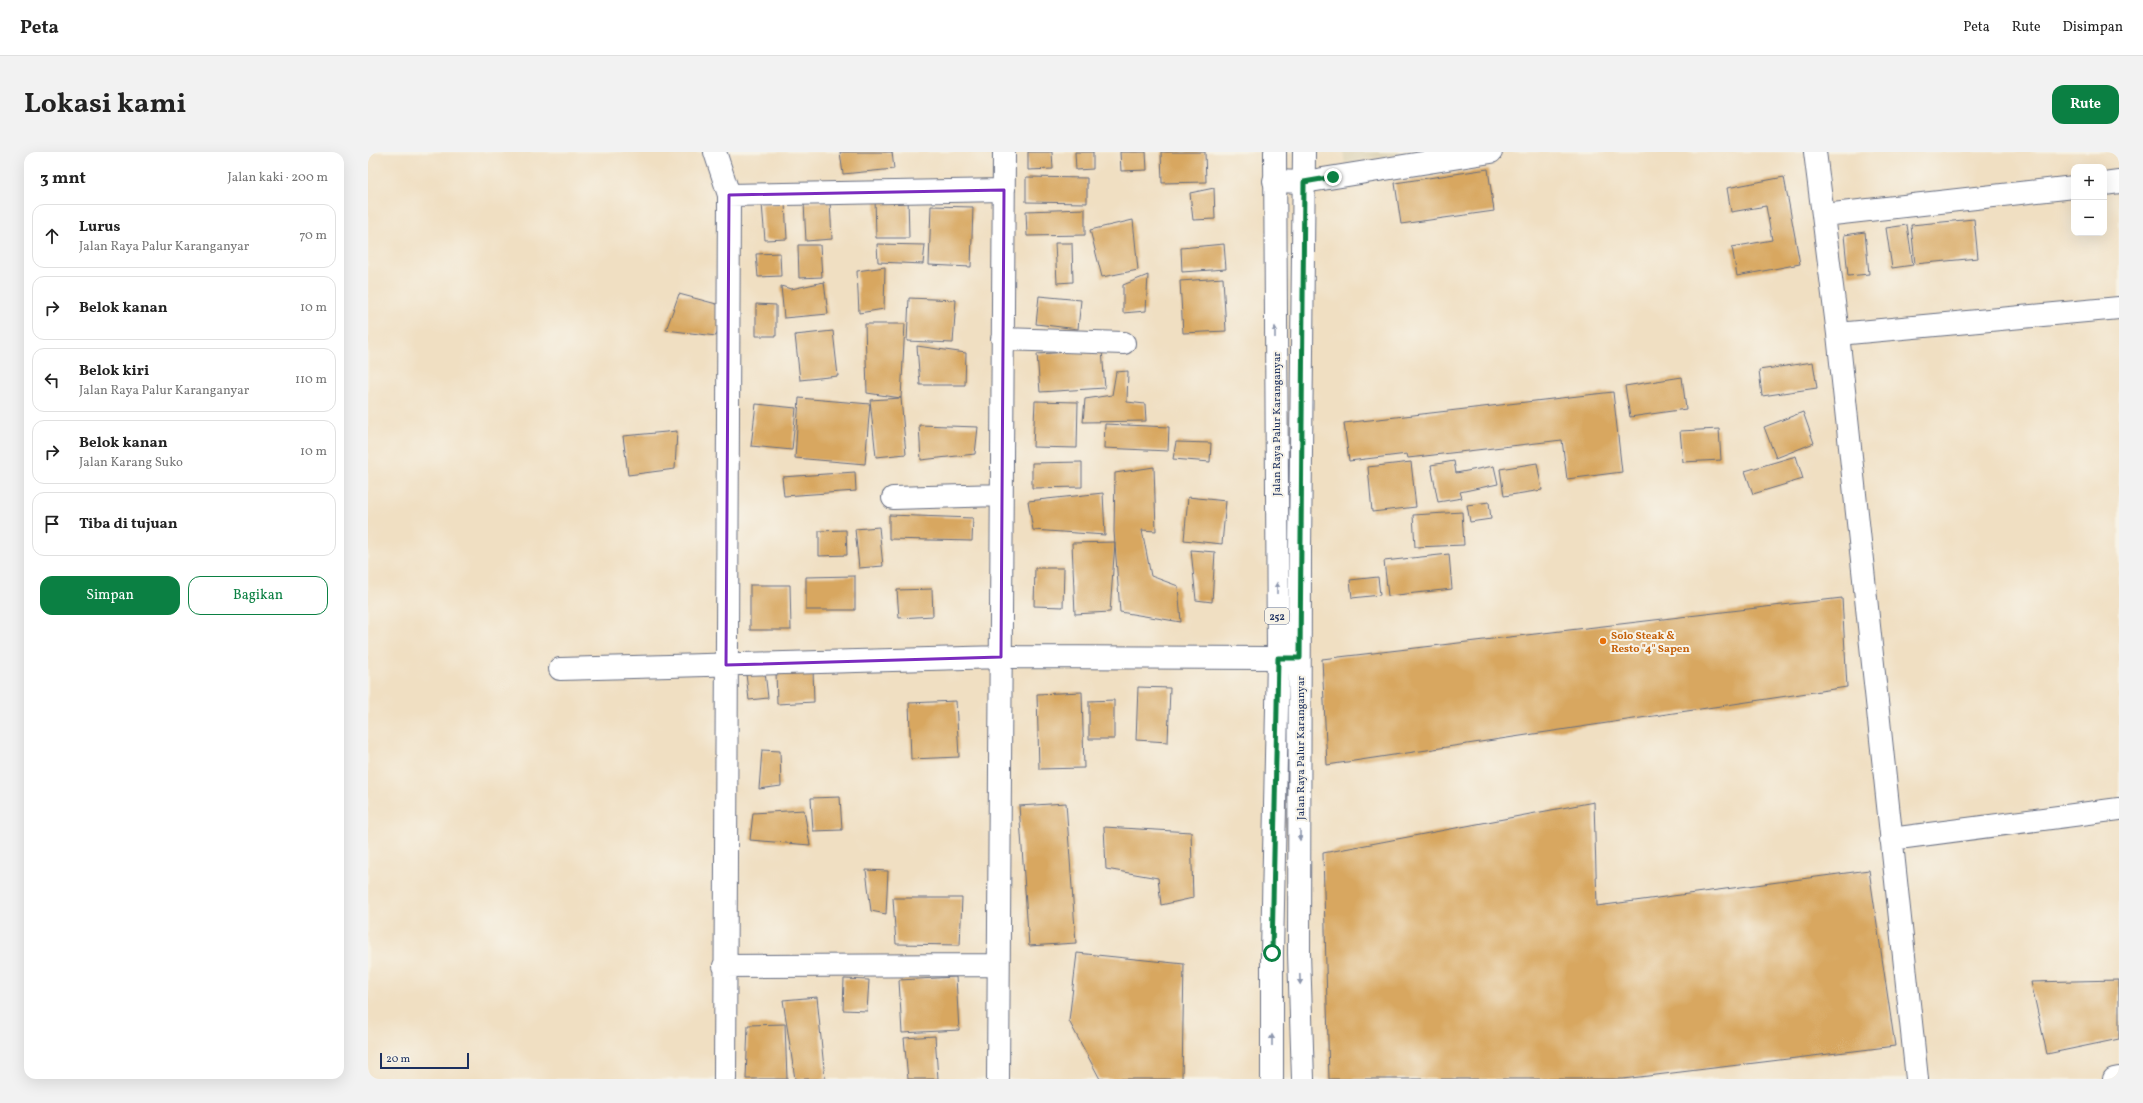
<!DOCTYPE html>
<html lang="id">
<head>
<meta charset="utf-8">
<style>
	body { margin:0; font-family:Vollkorn,serif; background:#f2f2f2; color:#222 }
	.controls { position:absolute; right:12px; top:12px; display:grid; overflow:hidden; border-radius:8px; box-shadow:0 4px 16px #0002 }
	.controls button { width:36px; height:36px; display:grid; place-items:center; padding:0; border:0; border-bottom:1px solid #e0e0e0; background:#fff; color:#222; font:20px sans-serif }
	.scale { position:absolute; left:12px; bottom:10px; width:89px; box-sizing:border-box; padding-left:4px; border:2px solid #1b2f5e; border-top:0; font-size:11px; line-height:14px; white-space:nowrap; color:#1b2f5e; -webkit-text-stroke:3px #f7f3e8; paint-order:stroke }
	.stop { position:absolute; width:12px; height:12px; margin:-9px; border:3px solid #0b8043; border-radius:50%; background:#fff }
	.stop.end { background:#0b8043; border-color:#fff; box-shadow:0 1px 4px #0008 }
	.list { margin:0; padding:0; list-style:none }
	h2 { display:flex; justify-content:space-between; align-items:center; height:52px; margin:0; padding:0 16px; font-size:17px }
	h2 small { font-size:13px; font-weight:400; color:#767676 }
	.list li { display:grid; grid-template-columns:26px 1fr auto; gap:12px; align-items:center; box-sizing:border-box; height:64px; margin:0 8px 8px; padding:0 8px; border:1px solid #e0e0e0; border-radius:12px }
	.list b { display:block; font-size:15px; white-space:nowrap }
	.list p { margin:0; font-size:13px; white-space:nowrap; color:#767676 }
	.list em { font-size:13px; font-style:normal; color:#767676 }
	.actions { display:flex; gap:8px; padding:12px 16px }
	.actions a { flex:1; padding:9px 0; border:1px solid #0b8043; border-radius:12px; text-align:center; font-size:14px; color:#0b8043 }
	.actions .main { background:#0b8043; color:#fff }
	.icon { flex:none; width:22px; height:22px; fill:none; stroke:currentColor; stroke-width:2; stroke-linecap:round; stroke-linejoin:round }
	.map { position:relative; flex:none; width:1751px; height:927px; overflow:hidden; border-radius:12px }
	header { display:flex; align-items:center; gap:24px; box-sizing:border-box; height:56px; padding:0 20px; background:#fff; border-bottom:1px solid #e0e0e0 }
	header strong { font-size:19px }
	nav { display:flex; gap:22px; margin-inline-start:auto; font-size:14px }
	.intro { display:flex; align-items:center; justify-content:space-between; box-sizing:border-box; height:96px; padding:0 24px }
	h1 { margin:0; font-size:28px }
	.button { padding:10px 18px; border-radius:12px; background:#0b8043; color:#fff; font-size:14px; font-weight:700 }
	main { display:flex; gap:24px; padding:0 24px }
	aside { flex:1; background:#fff; border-radius:12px; box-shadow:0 4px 16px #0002 }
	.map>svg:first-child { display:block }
</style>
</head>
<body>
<header>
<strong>Peta</strong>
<nav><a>Peta</a><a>Rute</a><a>Disimpan</a></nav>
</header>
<div class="intro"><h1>Lokasi kami</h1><a class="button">Rute</a></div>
<main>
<aside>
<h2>3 mnt<small>Jalan kaki · 200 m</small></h2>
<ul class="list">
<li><svg class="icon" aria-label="ahead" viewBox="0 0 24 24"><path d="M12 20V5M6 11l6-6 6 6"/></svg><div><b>Lurus</b><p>Jalan Raya Palur Karanganyar</p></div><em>70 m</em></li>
<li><svg class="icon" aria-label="right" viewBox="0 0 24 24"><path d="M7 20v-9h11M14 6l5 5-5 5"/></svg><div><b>Belok kanan</b></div><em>10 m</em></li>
<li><svg class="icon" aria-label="left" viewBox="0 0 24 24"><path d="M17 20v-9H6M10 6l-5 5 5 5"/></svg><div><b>Belok kiri</b><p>Jalan Raya Palur Karanganyar</p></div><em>110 m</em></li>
<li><svg class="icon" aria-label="right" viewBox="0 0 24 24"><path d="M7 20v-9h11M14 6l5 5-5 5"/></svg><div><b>Belok kanan</b><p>Jalan Karang Suko</p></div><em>10 m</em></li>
<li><svg class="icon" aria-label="arrive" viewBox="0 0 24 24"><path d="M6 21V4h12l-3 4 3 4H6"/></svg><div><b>Tiba di tujuan</b></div></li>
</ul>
<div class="actions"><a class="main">Simpan</a><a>Bagikan</a></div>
</aside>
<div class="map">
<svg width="1751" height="927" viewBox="0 0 1751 927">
	<rect width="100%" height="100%" fill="#f7f3e8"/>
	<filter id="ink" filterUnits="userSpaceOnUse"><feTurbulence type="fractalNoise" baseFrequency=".025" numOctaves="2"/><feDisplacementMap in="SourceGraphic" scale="8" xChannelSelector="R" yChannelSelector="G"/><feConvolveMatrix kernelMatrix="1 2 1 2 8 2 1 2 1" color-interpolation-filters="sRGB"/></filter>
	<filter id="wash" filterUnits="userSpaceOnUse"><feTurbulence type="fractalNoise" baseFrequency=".012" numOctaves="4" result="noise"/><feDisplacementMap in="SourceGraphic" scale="16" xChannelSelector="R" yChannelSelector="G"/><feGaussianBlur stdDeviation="0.9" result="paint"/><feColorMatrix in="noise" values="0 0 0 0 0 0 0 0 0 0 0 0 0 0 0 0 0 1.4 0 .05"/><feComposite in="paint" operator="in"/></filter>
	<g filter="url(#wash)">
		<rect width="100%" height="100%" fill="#f0dfc2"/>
		<!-- built -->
		<path fill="#ddd3b6" d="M975 0H1045L977 11Z"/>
		<g id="blocks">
			<!-- building -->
			<path fill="#d8a761" d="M472 0H524L526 17 475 22Z
				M660 0H684L685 17 660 18Z
				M707 0H725V17L708 18Z
				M752 0H778L779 18 753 19Z
				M793 0H837L838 30 794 31Z
				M1120 17 1126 59 1033 72 1027 31Z
				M658 25 719 26V51L658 50Z
				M1416 25 1432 112 1369 124 1364 95 1404 88 1398 54 1363 60 1359 36Z
				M846 36 847 67 825 68 822 41Z
				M540 44 541 86H508L507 45Z
				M462 49 464 87 438 89 436 51Z
				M417 51 419 87 397 88 394 52Z
				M563 54 605 55 603 115 561 113Z
				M717 57V83L659 84 658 59Z
				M1606 67 1610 106 1547 112 1543 73Z
				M765 68 770 118 734 125 722 78Z
				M1539 73 1545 113 1524 116 1518 76Z
				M1497 80 1501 122 1480 124 1476 83Z
				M687 91H704L705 130 689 131Z
				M509 92 557 93 555 112 510 110Z
				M856 92 858 117 814 120 813 96Z
				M430 93H452L454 125 431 126Z
				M412 101 413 124 390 125 388 102Z
				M517 115 516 157 491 161 489 119Z
				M780 123 778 159 755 161V133Z
				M855 126 858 179 815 181 812 129Z
				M456 130 460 162 416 166 413 134 423 137Z
				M311 142 356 154 348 184 298 178Z
				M671 144 713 148 710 177 668 172Z
				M541 146 588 148 585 191 539 189Z
				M388 152 408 153V184H388Z
				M497 172H537L533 246 499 241Z
				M465 179 470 224 432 228 427 183Z
				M549 194 598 201 597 233H552Z
				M734 198 737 236 672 240 669 202Z
				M1445 210 1449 236 1394 244 1391 218Z
				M760 219 759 250 777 252 778 269 715 270 717 247 744 243 748 220Z
				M1314 225 1318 257 1262 265 1257 234Z
				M1245 240 1254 320 1199 327 1194 288 1040 306 1039 302 981 309 976 271Z
				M431 246 502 252 497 312 427 306Z
				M533 246 538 302 508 305 502 248Z
				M667 249 710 250 709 296 665 295Z
				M388 252 428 256 424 298 383 294Z
				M1435 260 1446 291 1408 306 1396 275Z
				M737 272 801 275 800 299 736 296Z
				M551 273 610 275 607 302 553 308Z
				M1351 277 1353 308 1315 310 1312 279Z
				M309 279 307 317 260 323 255 284Z
				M808 290 843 291 842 310 805 307Z
				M1428 304 1435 327 1385 342 1377 319Z
				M1086 309 1088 321 1126 314 1130 332 1092 340 1094 346 1070 350 1063 313Z
				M714 310V335L664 336V311Z
				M1043 310 1048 355 1004 360 1000 315Z
				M1169 311 1174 338 1136 344 1132 317Z
				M786 315 788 379 774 378 783 424 810 434 813 470 752 460 746 379 747 321Z
				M487 320 488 339 416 344 414 325Z
				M735 341 737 383 665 378 660 349Z
				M820 345 858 349 854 392 816 388Z
				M1121 350 1123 367 1102 370 1099 353Z
				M1094 360 1096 393 1047 395 1045 363Z
				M521 363 605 366 604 389 521 387Z
				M511 375 515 414 491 416 487 377Z
				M478 378 479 403 451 404V379Z
				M747 390 742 460 707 462 704 391Z
				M823 398 847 400 844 450 828 448Z
				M1081 402 1084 437 1020 444 1016 409Z
				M667 416H696L695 455 666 454Z
				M487 424V458H438V425Z
				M1010 425 1012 443 984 446 982 428Z
				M382 433H422L423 478H382Z
				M564 437 565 464 531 466 529 438Z
				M1474 446 1479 535 959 613 954 507Z
				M445 517 446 550 409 552 408 518Z
				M397 520 400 546 381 548 378 522Z
				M770 535 802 536 800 590 768 588Z
				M714 540 716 616 671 617 669 542Z
				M746 548V587H721V549Z
				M588 549 591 605 543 607 541 551Z
				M394 598 412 599 413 634 391 637Z
				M472 645 474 678 445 679 443 646Z
				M1226 650 1229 754 1501 718 1527 894 1255 927H961L955 701Z
				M698 651 708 791 661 794 651 654Z
				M436 658 442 693 382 688 385 661Z
				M736 675 823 680 825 746 793 753 790 726 738 717Z
				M498 718 520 719 518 762 503 759Z
				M525 746H594L592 793 528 792Z
				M709 801 816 812 814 927H732L701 869Z
				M588 825 591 878 534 881 531 828Z
				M476 827 501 828 499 859 475 858Z
				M1751 828V887L1679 902 1663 830Z
				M449 845 457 927H427L415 848Z
				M417 872 419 927H378L380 873Z
				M567 884 570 927H540L536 886Z"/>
		</g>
	</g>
	<g filter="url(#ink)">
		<use href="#blocks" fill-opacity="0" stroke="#666d81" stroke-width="1"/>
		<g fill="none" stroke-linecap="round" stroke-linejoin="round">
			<defs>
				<path id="minor" d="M347 0 361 43
					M1447 0 1470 182 1549 927
					M906 29 936 30 1123 0
					M1736 32 1751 30
					M1456 63 1706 35
					M1470 182 1751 156
					M634 187 756 191
					M525 346 633 343
					M192 517 633 505 929 506
					M1523 687 1751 657
					M356 814 629 813
					M357 927 361 43 636 38
					M630 927 636 0
					M1746 927 1751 926"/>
				<path id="major" d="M904 927V801L910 506 907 0
					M935 927 931 801 932 399 936 0"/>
			</defs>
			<!-- minor casing -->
			<use href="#minor" stroke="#666d81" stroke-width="24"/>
			<!-- major casing -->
			<use href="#major" stroke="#666d81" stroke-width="24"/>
			<!-- minor -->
			<use href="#minor" stroke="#fff" stroke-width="22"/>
			<!-- major -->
			<use href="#major" stroke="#fff" stroke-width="22"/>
		</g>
		<!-- one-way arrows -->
		<defs><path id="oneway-solid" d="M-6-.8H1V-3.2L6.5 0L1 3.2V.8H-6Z"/></defs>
		<g fill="#8d97ae">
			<use href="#oneway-solid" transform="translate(907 180) rotate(-90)"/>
			<use href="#oneway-solid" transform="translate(909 436) rotate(-90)"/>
			<use href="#oneway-solid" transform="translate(932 683) rotate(90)"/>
			<use href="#oneway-solid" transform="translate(932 827) rotate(88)"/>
			<use href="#oneway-solid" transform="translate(904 888) rotate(-90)"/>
		</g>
	</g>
	<g fill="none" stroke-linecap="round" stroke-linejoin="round" filter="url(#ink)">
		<!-- route -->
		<path stroke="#0b8043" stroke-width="5" d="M904 801 910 506H932L936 30 965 25"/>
	</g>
	<!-- marked area -->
	<path fill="none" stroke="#7b2cbf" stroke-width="3" stroke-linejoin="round" d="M636 38 633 505 358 513 361 43Z"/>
	<!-- markers -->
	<circle fill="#e8710a" stroke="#f7f3e8" stroke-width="1.5" cx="1235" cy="489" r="4"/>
	<g text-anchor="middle" stroke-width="4" stroke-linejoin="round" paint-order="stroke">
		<!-- shield labels -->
		<rect fill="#f7f3e8" stroke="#5d6a87" stroke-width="1" x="897" y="456" width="24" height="16" rx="3"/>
		<g font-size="10" font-weight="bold" fill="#1b2f5e">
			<text x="909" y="468">252</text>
		</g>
		<!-- street labels -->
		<g font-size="11" fill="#1b2f5e" stroke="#f7f3e8">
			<text transform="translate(908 272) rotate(-90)" y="4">Jalan Raya Palur Karanganyar</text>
			<text transform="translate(932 596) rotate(-90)" y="4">Jalan Raya Palur Karanganyar</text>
		</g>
		<!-- food labels -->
		<g font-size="11" font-weight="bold" fill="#c56008" stroke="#f7f3e8" text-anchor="start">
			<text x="1243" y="487">Solo Steak &amp;<tspan x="1243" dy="13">Resto "4" Sapen</tspan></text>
		</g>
	</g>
</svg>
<div class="controls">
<button>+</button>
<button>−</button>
</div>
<div class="scale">20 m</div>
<div class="stop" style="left:904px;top:801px"></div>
<div class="stop end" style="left:965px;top:25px"></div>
</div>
</main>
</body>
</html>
